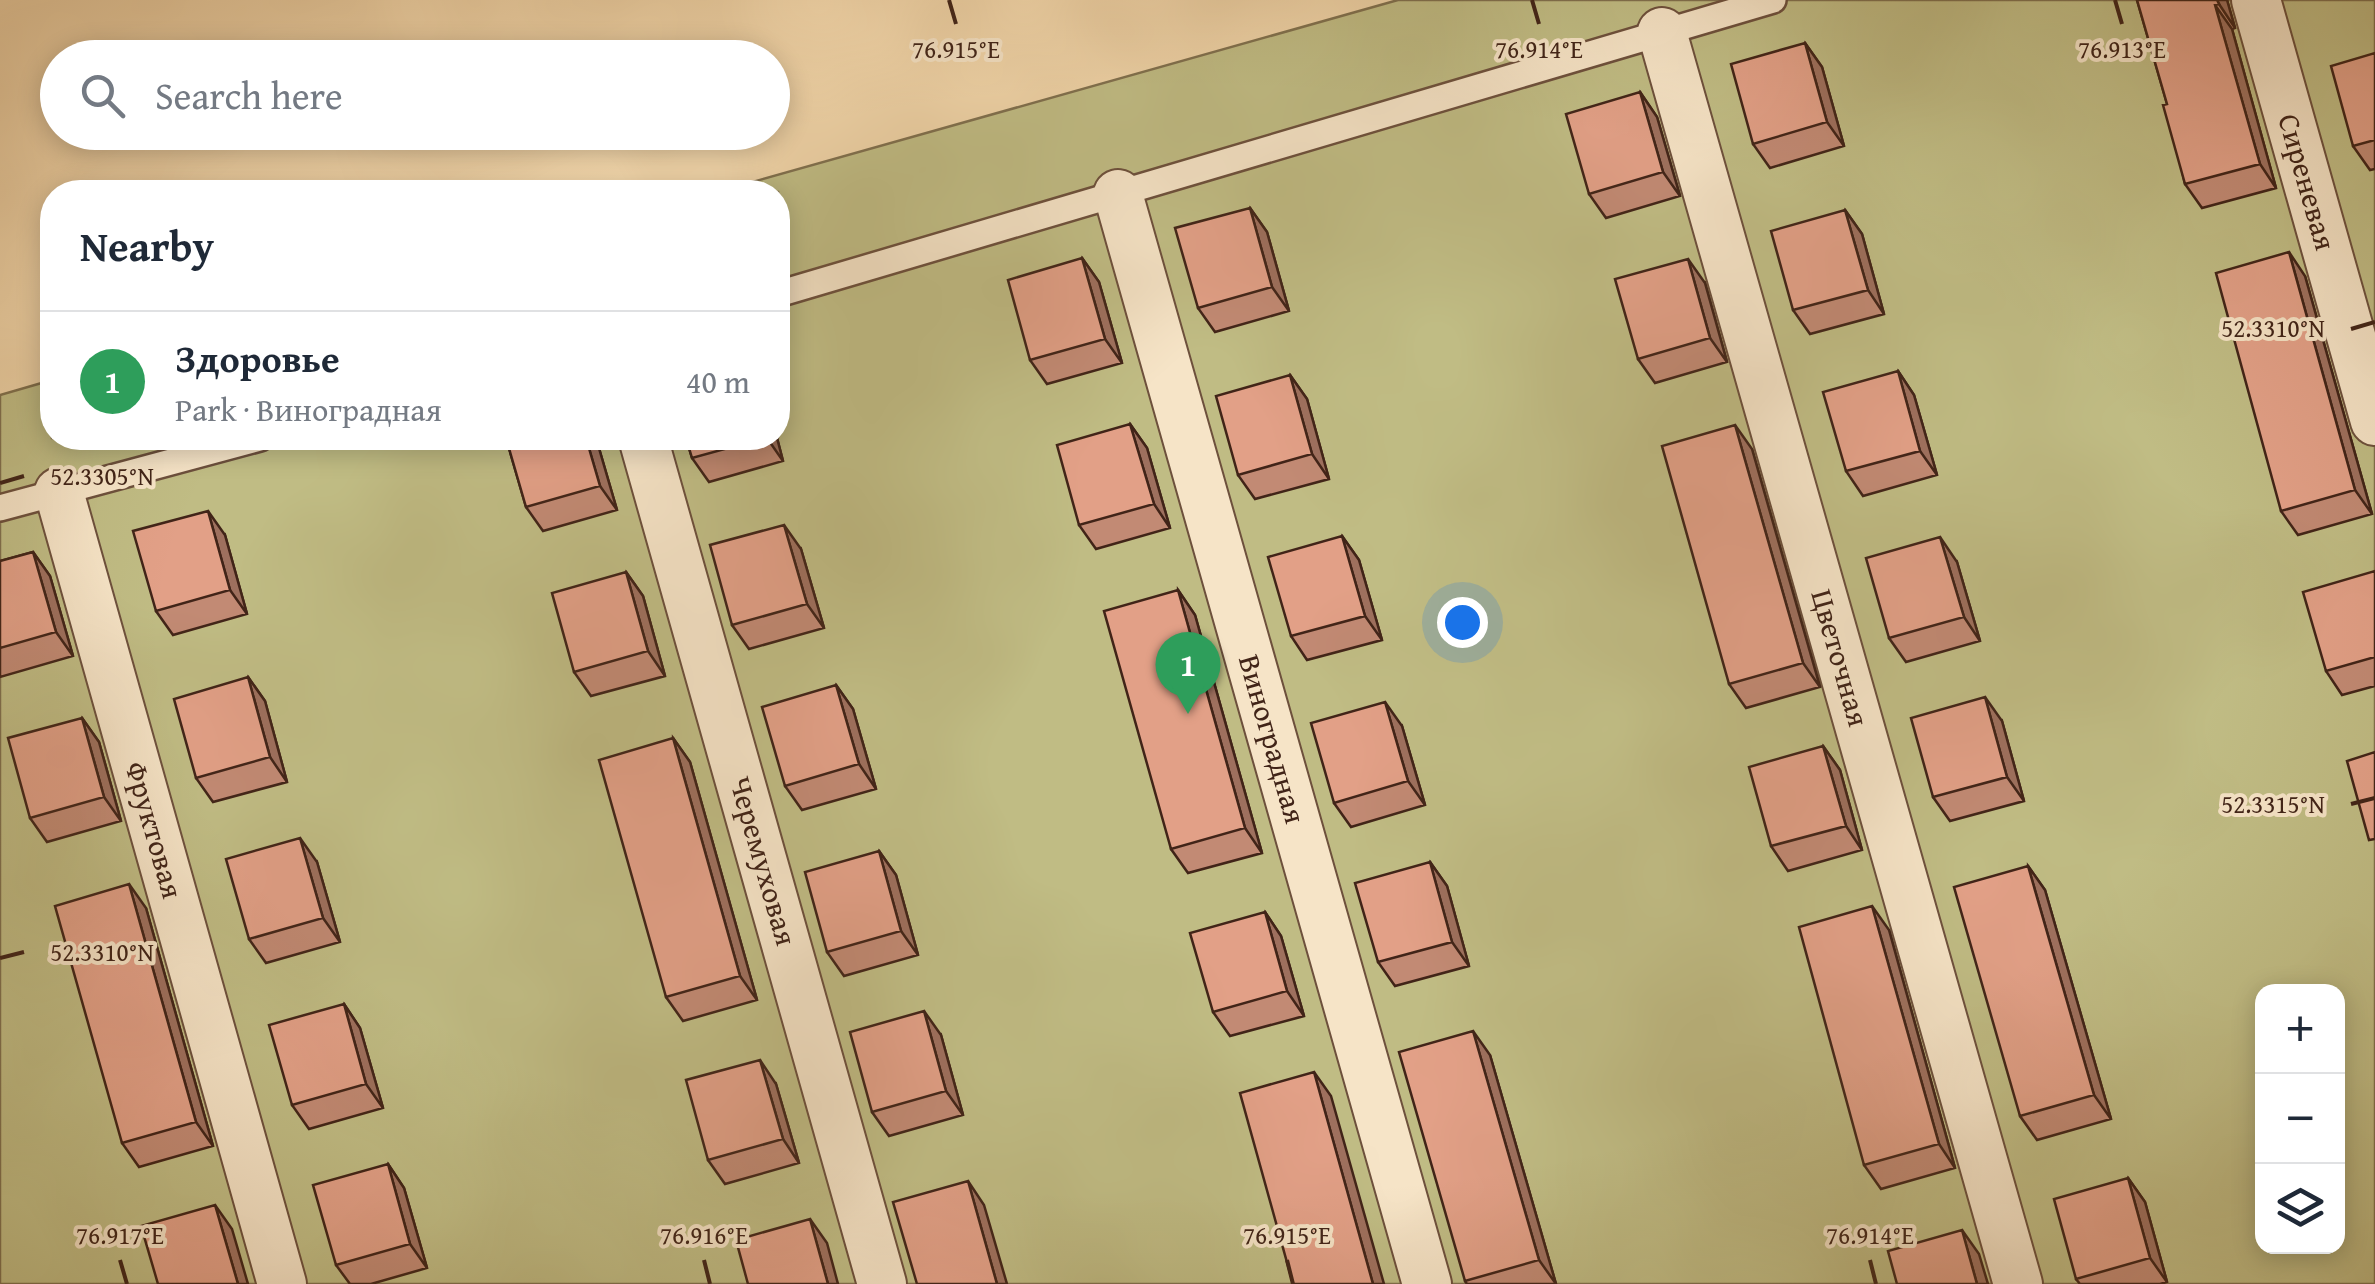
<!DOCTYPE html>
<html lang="en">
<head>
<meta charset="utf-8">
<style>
	body { margin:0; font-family:"Gentium Book Plus",serif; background:#f6f6f7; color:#1f2937 }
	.controls { position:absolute; right:30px; bottom:30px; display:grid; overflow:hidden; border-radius:20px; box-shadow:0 5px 25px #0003 }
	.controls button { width:90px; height:90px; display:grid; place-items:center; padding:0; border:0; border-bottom:2px solid #e0e1e3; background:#fff; color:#1f2937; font:50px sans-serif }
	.you { position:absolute; left:1462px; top:622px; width:35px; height:35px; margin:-25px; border:8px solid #fff; border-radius:50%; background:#1a73e8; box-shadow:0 0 0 15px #1a73e833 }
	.badge { display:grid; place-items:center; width:65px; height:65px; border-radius:50%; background:#8f2418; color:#fff; font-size:32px; font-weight:700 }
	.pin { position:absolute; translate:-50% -82px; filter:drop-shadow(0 2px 5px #0008) }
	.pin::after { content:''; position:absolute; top:52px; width:35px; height:30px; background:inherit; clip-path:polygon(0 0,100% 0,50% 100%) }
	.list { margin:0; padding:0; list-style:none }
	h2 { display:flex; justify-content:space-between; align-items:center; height:130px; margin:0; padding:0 40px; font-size:42px }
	h2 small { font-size:32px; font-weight:400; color:#747a83 }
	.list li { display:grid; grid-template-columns:65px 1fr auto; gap:30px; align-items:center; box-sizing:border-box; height:140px; padding:0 40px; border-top:2px solid #e0e1e3 }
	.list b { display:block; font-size:38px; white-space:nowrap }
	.list p { margin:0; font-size:32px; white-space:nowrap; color:#747a83 }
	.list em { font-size:32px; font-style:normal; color:#747a83 }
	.icon { flex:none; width:55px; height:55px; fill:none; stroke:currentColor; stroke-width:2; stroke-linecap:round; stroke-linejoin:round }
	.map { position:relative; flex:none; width:2375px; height:1284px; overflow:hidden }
	.search { position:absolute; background:#fff; box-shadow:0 5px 25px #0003; left:40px; top:40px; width:750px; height:110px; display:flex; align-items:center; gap:25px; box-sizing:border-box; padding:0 35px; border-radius:55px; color:#747a83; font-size:38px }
	.panel { position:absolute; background:#fff; box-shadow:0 5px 25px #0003; left:40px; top:180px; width:750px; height:270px; border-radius:40px }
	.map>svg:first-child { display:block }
</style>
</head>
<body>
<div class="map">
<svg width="2375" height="1284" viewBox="0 0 2375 1284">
	<rect width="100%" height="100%" fill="#f1d5a9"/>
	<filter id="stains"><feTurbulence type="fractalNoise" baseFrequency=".002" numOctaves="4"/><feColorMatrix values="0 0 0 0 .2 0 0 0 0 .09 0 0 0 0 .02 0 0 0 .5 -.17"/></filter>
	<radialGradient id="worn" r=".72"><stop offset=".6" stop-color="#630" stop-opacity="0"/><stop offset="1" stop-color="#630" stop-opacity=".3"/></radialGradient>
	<!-- green -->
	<path fill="#c0bc84" stroke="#80704e" stroke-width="2.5" fill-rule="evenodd" d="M1398 0H2375V1284H0V395L52 380V438H778V192H717ZM2262 992H2338V1246H2262Z"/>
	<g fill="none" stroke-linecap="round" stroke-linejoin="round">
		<defs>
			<path id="service" d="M778 294 1773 0
				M0 508 260 438"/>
			<path id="minor" d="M2256 0 2375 421
				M1662 32 2018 1284
				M1118 194 1427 1284
				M643 438 882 1284
				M59 492 282 1284"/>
		</defs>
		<!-- service casing -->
		<use href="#service" stroke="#6d503c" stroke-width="30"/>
		<!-- minor casing -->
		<use href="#minor" stroke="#6d503c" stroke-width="52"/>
		<!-- service -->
		<use href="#service" stroke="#f6e4c7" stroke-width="25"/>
		<!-- minor -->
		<use href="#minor" stroke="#f6e4c7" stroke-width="48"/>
	</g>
	<!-- wall -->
	<path fill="#c28a74" stroke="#412418" stroke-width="2.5" d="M2137 0H2227L2235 28 2232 29 2276 188 2202 208 2185 184 2167 104Z
		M1805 43 1822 67 1844 146 1770 168 1753 144Z
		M2375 53V169L2370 170 2353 146Z
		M1640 92 1657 117 1680 196 1606 218 1589 194Z
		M1250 208 1267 232 1289 311 1215 332 1198 308Z
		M1845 210 1862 234 1884 314 1810 334 1793 310Z
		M1082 258 1099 282 1122 363 1047 384 1030 360Z
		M2305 276 2372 514 2298 535 2281 511Z
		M1705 283 1727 362 1655 383 1638 359Z
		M1898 371 1914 395 1937 475 1863 496 1846 471Z
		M1290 375 1307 399 1329 479 1255 499 1238 475Z
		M1130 424 1147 448 1170 528 1096 549 1079 525Z
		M506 438H596L617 510 543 531 526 507Z
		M686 438H777L783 461 709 482 692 458Z
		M1752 449 1820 687 1746 708 1729 684Z
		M225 535 247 614 173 635 156 611Z
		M1342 536 1359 560 1382 640 1307 660 1291 636Z
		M801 549 824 628 749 649 732 625Z
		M33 552 50 576 73 656 0 677V561Z
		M1957 562 1980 641 1906 662 1889 638Z
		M2375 571V686L2342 695 2326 671Z
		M626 572 643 596 665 676 591 696 574 672Z
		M1178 590 1195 615 1262 853 1188 873 1171 849Z
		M248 677 265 701 287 782 213 802 196 778Z
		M836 685 853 709 876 789 802 810 785 786Z
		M82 718 99 742 121 821 47 842 30 818Z
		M2002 721 2024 801 1950 821 1933 797Z
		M1402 726 1425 805 1351 827 1334 803Z
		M673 738 690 762 757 1000 683 1021 666 997Z
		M1823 746 1840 770 1862 850 1788 871 1771 846Z
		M879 851 896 875 918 955 844 976 827 952Z
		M317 862 340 942 266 963 249 939Z
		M1430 862 1447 886 1469 966 1395 986 1378 962Z
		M2028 866 2045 890 2111 1119 2037 1140 2020 1116Z
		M146 908 213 1146 139 1167 122 1143Z
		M1265 912 1281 936 1304 1016 1230 1036 1213 1012Z
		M1889 930 1955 1168 1881 1189 1864 1165Z
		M344 1004 360 1028 383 1108 309 1129 292 1105Z
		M941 1035 963 1115 889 1136 872 1112Z
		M1490 1055 1556 1284H1467L1465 1281Z
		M776 1084 799 1163 725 1184 708 1160Z
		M388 1164 404 1188 427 1268 371 1284H350L336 1265Z
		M2128 1178 2145 1202 2167 1282 2160 1284H2080L2076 1279Z"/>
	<!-- shaded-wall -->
	<path fill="#9e705e" stroke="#412418" stroke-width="2.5" d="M2217 0H2227L2235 28 2219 4Z
		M2215 5 2232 29 2276 188 2260 164Z
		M1805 43 1822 67 1844 146 1827 122Z
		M1640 92 1657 117 1680 196 1663 172Z
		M1250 208 1267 232 1289 311 1272 287Z
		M1845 210 1862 234 1884 314 1868 290Z
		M2289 252 2305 276 2372 514 2355 490Z
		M1082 258 1099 282 1122 363 1105 339Z
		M1688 259 1705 283 1727 362 1710 338Z
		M1898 371 1914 395 1937 475 1920 451Z
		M1290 375 1307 399 1329 479 1312 454Z
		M1130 424 1147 448 1170 528 1154 504Z
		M1735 425 1752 449 1820 687 1803 663Z
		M586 438H596L617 510 600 486Z
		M767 438H777L783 461Z
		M208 511 225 535 247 614 230 590Z
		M784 525 801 549 824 628 807 604Z
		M1342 536 1359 560 1382 640 1365 616Z
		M1940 537 1957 562 1980 641 1964 617Z
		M33 552 50 576 73 656 56 632Z
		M626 572 643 596 665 676 648 651Z
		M1178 590 1195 615 1262 853 1245 828Z
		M248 677 265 701 287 782 270 757Z
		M836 685 853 709 876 789 859 764Z
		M1985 697 2002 721 2024 801 2007 777Z
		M1385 702 1402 726 1425 805 1408 781Z
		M82 718 99 742 121 821 104 797Z
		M673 738 690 762 757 1000 740 976Z
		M1823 746 1840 770 1862 850 1846 826Z
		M300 838 317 862 340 942 323 918Z
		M879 851 896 875 918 955 901 931Z
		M1430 862 1447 886 1469 966 1452 942Z
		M2028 866 2045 890 2111 1119 2094 1095Z
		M129 884 146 908 213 1146 196 1122Z
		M1872 906 1889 930 1955 1168 1939 1144Z
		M1265 912 1281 936 1304 1016 1287 991Z
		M344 1004 360 1028 383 1108 366 1084Z
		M924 1011 941 1035 963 1115 946 1091Z
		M1473 1031 1490 1055 1556 1284 1539 1260Z
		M760 1060 776 1084 799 1163 783 1139Z
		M1314 1072 1331 1096 1384 1284H1373Z
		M388 1164 404 1188 427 1268 410 1244Z
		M2128 1178 2145 1202 2167 1282 2150 1258Z
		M968 1181 984 1205 1007 1284H997Z
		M215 1205 232 1229 248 1284H238Z
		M810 1219 827 1243 838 1284H828Z
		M1962 1230 1979 1254 1988 1284H1977Z"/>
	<!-- building -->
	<path fill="#e2a087" stroke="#412418" stroke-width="2.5" d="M2137 0H2217L2219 4 2215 5 2260 164 2185 184 2163 105 2167 104Z
		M1805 43 1827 122 1753 144 1731 64Z
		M2375 53V140L2353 146 2331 66Z
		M1640 92 1663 172 1589 194 1566 114Z
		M1250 208 1272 287 1198 308 1175 228Z
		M1845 210 1868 290 1793 310 1771 231Z
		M2289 252 2355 490 2281 511 2216 273Z
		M1082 258 1105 339 1030 360 1008 280Z
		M1688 259 1710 338 1638 359 1615 279Z
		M1898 371 1920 451 1846 471 1823 392Z
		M1290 375 1312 454 1238 475 1216 396Z
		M1130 424 1154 504 1079 525 1057 445Z
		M1735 425 1803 663 1729 684 1662 446Z
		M506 438H586L600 486 526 507Z
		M686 438H765L692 458Z
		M208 511 230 590 156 611 133 531Z
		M784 525 807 604 732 625 710 545Z
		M1342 536 1365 616 1291 636 1268 557Z
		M1940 537 1964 617 1889 638 1866 558Z
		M33 552 56 632 0 648V561Z
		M2375 571V657L2326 671 2303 592Z
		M626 572 648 651 574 672 552 593Z
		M1178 590 1245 828 1171 849 1104 611Z
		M248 677 270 757 196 778 174 699Z
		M836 685 859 764 785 786 762 707Z
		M1985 697 2007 777 1933 797 1911 718Z
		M1385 702 1408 781 1334 803 1311 723Z
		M82 718 104 797 30 818 8 738Z
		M673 738 740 976 666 997 599 760Z
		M1823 746 1846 826 1771 846 1749 767Z
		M2375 752V839L2369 840 2347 761Z
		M300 838 323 918 249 939 226 859Z
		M879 851 901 931 827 952 805 872Z
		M1430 862 1452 942 1378 962 1355 883Z
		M2028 866 2094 1095 2020 1116 1954 887Z
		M129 884 196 1122 122 1143 55 906Z
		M1872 906 1939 1144 1864 1165 1799 927Z
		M1265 912 1287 991 1213 1012 1190 933Z
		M344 1004 366 1084 292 1105 269 1025Z
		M924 1011 946 1091 872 1112 850 1032Z
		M1473 1031 1539 1260 1465 1281 1399 1052Z
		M760 1060 783 1139 708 1160 686 1080Z
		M1314 1072 1373 1284H1293L1240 1093Z
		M388 1164 410 1244 336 1265 313 1185Z
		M2128 1178 2150 1258 2076 1279 2054 1199Z
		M968 1181 997 1284H917L893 1202Z
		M215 1205 238 1284H158L141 1226Z
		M810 1219 828 1284H748L736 1240Z
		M1962 1230 1977 1284H1897L1888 1251Z"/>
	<!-- ticks -->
	<path fill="none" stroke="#412418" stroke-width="4" d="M949 0 956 24M1532 0 1539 24M2115 0 2122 24M2351 329 2375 322M0 483 24 476M2351 804 2375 798M0 958 24 952M120 1260 127 1284M704 1260 710 1284M1287 1260 1293 1284M1870 1260 1876 1284"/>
	<g text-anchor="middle" stroke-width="8" stroke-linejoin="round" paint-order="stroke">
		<!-- street labels -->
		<g font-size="30" fill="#412418" stroke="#f6e4c7">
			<text transform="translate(2307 182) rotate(74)" y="10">Сиреневая</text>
			<text transform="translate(1840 658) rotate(74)" y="10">Цветочная</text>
			<text transform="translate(1272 739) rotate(74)" y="10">Виноградная</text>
			<text transform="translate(154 830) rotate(74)" y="10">Фруктовая</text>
			<text transform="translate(763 861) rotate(74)" y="10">Черемуховая</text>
		</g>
	</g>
	<g font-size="25" text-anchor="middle" fill="#412418" stroke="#f6e4c7" stroke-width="8" stroke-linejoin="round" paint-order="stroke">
		<text x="956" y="58">76.915°E</text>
		<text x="1539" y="58">76.914°E</text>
		<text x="2122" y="58">76.913°E</text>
		<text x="2273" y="337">52.3310°N</text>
		<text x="102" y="485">52.3305°N</text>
		<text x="2273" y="813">52.3315°N</text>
		<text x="102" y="961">52.3310°N</text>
		<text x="120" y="1244">76.917°E</text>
		<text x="704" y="1244">76.916°E</text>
		<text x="1287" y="1244">76.915°E</text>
		<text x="1870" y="1244">76.914°E</text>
	</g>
	<rect width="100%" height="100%" filter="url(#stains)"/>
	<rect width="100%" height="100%" fill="url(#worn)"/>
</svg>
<div class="controls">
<button>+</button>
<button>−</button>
<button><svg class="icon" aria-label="layers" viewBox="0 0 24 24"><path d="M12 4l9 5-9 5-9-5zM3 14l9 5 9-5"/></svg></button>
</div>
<div class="you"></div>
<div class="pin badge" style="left:1188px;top:714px;background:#2e9e5b">1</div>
<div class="search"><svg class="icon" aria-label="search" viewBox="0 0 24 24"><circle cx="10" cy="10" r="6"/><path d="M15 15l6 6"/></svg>Search here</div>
<section class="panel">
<h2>Nearby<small></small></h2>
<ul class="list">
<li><span class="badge" style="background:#2e9e5b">1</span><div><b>Здоровье</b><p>Park · Виноградная</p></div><em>40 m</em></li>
</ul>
</section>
</div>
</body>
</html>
